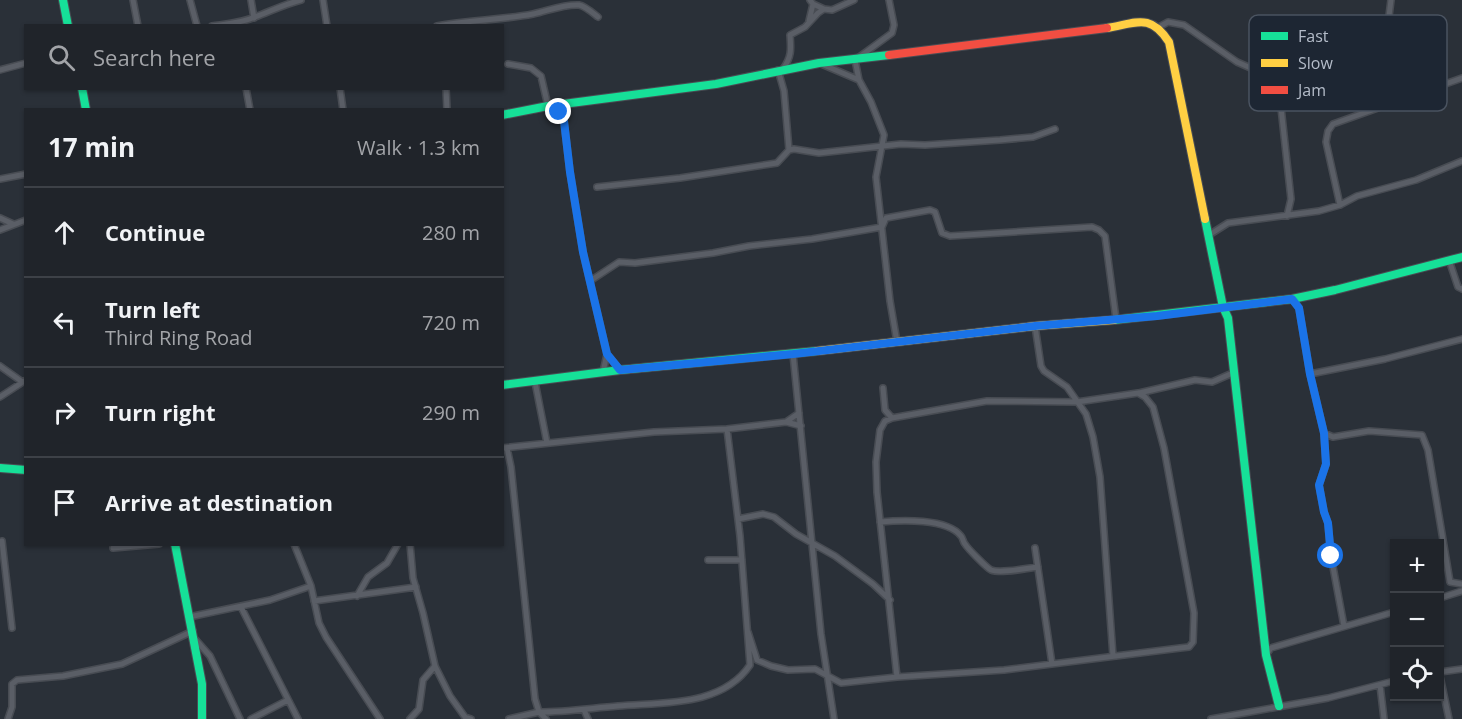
<!DOCTYPE html>
<html lang="en">
<head>
<meta charset="utf-8">
<style>
	body { margin:0; font-family:"Open Sans",sans-serif; background:#282c32; color:#f1f3f6 }
	.controls { position:absolute; right:18px; bottom:18px; display:grid; overflow:hidden; border-radius:0px; box-shadow:0 2px 4px #0004 }
	.controls button { width:54px; height:54px; display:grid; place-items:center; padding:0; border:0; border-bottom:2px solid #3d4147; background:#20242a; color:#f1f3f6; font:30px sans-serif }
	.stop { position:absolute; width:18px; height:18px; margin:-14px; border:4px solid #1a73e8; border-radius:50%; background:#fff }
	.stop.end { background:#1a73e8; border-color:#fff; box-shadow:0 2px 6px #0008 }
	.list { margin:0; padding:0; list-style:none }
	h2 { display:flex; justify-content:space-between; align-items:center; height:78px; margin:0; padding:0 24px; font-size:26px }
	h2 small { font-size:20px; font-weight:400; color:#a2a4a8 }
	.list li { display:grid; grid-template-columns:39px 1fr auto; gap:18px; align-items:center; box-sizing:border-box; height:90px; padding:0 24px; border-top:2px solid #3d4147 }
	.list b { display:block; font-size:22px; white-space:nowrap }
	.list p { margin:0; font-size:20px; white-space:nowrap; color:#a2a4a8 }
	.list em { font-size:20px; font-style:normal; color:#a2a4a8 }
	.icon { flex:none; width:33px; height:33px; fill:none; stroke:currentColor; stroke-width:2; stroke-linecap:round; stroke-linejoin:round }
	.map { position:relative; flex:none; width:1462px; height:719px; overflow:hidden }
	.search { position:absolute; background:#20242a; box-shadow:0 2px 4px #0004; left:24px; top:24px; width:480px; height:66px; display:flex; align-items:center; gap:15px; box-sizing:border-box; padding:0 21px; border-radius:0px; color:#a2a4a8; font-size:22px }
	.panel { position:absolute; background:#20242a; box-shadow:0 2px 4px #0004; left:24px; top:108px; width:480px; height:438px; border-radius:0px }
	.map>svg:first-child { display:block }
</style>
</head>
<body>
<div class="map">
<svg width="1462" height="719" viewBox="0 0 1462 719">
	<rect width="100%" height="100%" fill="#2a3038"/>
	<g fill="none" stroke-linecap="round" stroke-linejoin="round">
		<defs>
			<path id="street" d="M133 0 138 26
				M190 0 197 26
				M251 0 254 18
				M323 0 327 26
				M810 0 813 4 824 9
				M889 0 894 25 892 33 855 60 859 80 871 102 884 135 876 177 890 301 897 342
				M1391 0 1389 16 1399 52 1409 74 1412 97
				M809 21 813 4
				M212 26C226 24 242 23 255 17 271 11 285 4 301 0
				M437 26C469 20 501 20 533 14 548 11 563 4 579 5 585 6 593 13 598 17
				M1159 27 1168 22 1184 25 1237 62 1278 80 1291 199 1287 216
				M819 63 859 80
				M508 64 531 68 541 76 548 106 559 112 564 121 570 172 583 252 607 354 603 372
				M783 69C792 56 791 49 790 35L805 27 818 13 824 9 832 10 854 0
				M0 70 26 63
				M778 70 784 91 789 150
				M246 88 250 110
				M340 88 343 110
				M446 88 447 110
				M0 179 26 174
				M597 187 680 178 777 163 789 150 794 149 819 153 901 144 925 145 1000 140 1033 137 1055 129
				M1340 205 1326 142 1328 131 1333 124 1462 78
				M0 218 13 224
				M0 230 26 220
				M1209 235 1228 223 1319 211 1340 205 1357 196 1416 180 1462 161
				M1449 260 1458 287 1462 289
				M590 281 619 262 635 263 713 253 749 246 812 239 882 227 886 218 930 210 935 212 942 233 950 236 1092 227 1099 230 1105 236 1116 319
				M1292 299 1299 308 1310 374 1324 433 1326 464 1319 485 1324 512 1328 523 1331 556 1344 626
				M1035 326 1041 366 1044 371 1067 387 1086 414 1093 437 1100 477 1113 656
				M607 354 620 370
				M793 354 821 634 834 719
				M0 366 21 381
				M1310 374 1385 359 1462 339
				M535 382 547 443
				M883 388 885 410 892 418
				M1139 393 1195 380 1212 382 1235 372
				M0 397 26 380
				M786 422 799 413
				M1324 433 1333 437 1369 431 1422 435 1428 450 1450 582 1462 584
				M502 448 654 432 727 429 786 422 801 426
				M507 448 511 467 535 699 539 712C566 712 592 708 618 706 662 702 722 707 750 665L740 536 727 429
				M738 519 763 514 774 517 796 534 835 556 873 584 890 600
				M880 522C901 520 947 518 961 536 963 538 963 542 965 544 968 549 987 568 991 570 1001 574 1027 568 1038 567
				M2 541 12 628
				M294 544 311 586 319 623 326 637 380 719
				M410 544 413 578 423 613 435 666 450 696 465 717 471 719
				M113 548 159 544
				M1035 548 1052 664
				M708 560H742
				M357 596 368 577 387 563 398 544
				M1440 598 1462 591
				M314 601 416 587
				M241 607 298 719
				M189 617 270 600 311 586
				M748 632 757 660 771 666 788 670 815 669 841 683 897 677 877 492 876 462 880 430 885 421 892 418 987 401 1077 402 1138 393 1145 397 1153 407 1164 448 1194 613 1193 642 1189 647 1180 648 1004 670 897 677
				M195 639 210 656 240 719
				M1266 655 1271 648 1394 612
				M1440 672 1462 669
				M1440 676 1449 719
				M1380 685 1384 719
				M584 710 588 719
				M8 719 12 707V684L17 680 63 676 122 664 193 631
				M251 719 288 700
				M410 719 419 709 423 680 435 666
				M509 719 539 712 546 719
				M1211 719 1328 698 1394 681"/>
			<path id="fast" d="M63 0 68 26
				M82 88 86 110
				M502 115 548 106 716 84 819 63 889 55
				M1205 219 1223 307 1228 318 1266 655 1279 706
				M1114 320 1292 299 1335 290 1462 257
				M502 385 620 370 817 351
				M0 468 26 470
				M175 544 202 684V719"/>
			<path id="slow" d="M1107 28C1137 23 1150 13 1169 42L1205 219
				M817 351 1035 326 1114 320"/>
			<path id="jam" d="M889 55 1107 28"/>
		</defs>
		<!-- street casing -->
		<use href="#street" stroke="#484c53" stroke-width="8"/>
		<!-- fast casing -->
		<use href="#fast" stroke="#484c53" stroke-width="10"/>
		<!-- slow casing -->
		<use href="#slow" stroke="#484c53" stroke-width="10"/>
		<!-- jam casing -->
		<use href="#jam" stroke="#484c53" stroke-width="10"/>
		<!-- street -->
		<use href="#street" stroke="#5a5e66" stroke-width="5"/>
		<!-- fast -->
		<use href="#fast" stroke="#16e098" stroke-width="8"/>
		<!-- slow -->
		<use href="#slow" stroke="#ffcf43" stroke-width="8"/>
		<!-- jam -->
		<use href="#jam" stroke="#f24e42" stroke-width="8"/>
	</g>
	<g fill="none" stroke-linecap="round" stroke-linejoin="round">
		<!-- route -->
		<path stroke="#1a73e8" stroke-width="8" d="M559 112 564 121 570 172 583 252 607 354 620 370 793 354 1035 326 1157 316 1292 299 1299 308 1310 374 1324 433 1326 464 1319 485 1324 512 1328 523 1331 556"/>
	</g>
	<!-- legend -->
	<rect x="1249" y="15" width="198" height="96" rx="9" fill="#1d2633" stroke="#4a5360" stroke-width="1.5"/>
	<rect x="1261" y="32" width="27" height="8" fill="#16e098"/>
	<rect x="1261" y="59" width="27" height="8" fill="#ffcf43"/>
	<rect x="1261" y="86" width="27" height="8" fill="#f24e42"/>
	<g font-size="16" fill="#b4bcc9">
		<text x="1298" y="42">Fast</text>
		<text x="1298" y="69">Slow</text>
		<text x="1298" y="96">Jam</text>
	</g>
</svg>
<div class="controls">
<button>+</button>
<button>−</button>
<button><svg class="icon" aria-label="locate" viewBox="0 0 24 24"><circle cx="12" cy="12" r="6"/><path d="M12 2v4M12 18v4M2 12h4M18 12h4"/></svg></button>
</div>
<div class="stop" style="left:1331px;top:556px"></div>
<div class="stop end" style="left:559px;top:112px"></div>
<div class="search"><svg class="icon" aria-label="search" viewBox="0 0 24 24"><circle cx="10" cy="10" r="6"/><path d="M15 15l6 6"/></svg>Search here</div>
<section class="panel">
<h2>17 min<small>Walk · 1.3 km</small></h2>
<ul class="list">
<li><svg class="icon" aria-label="ahead" viewBox="0 0 24 24"><path d="M12 20V5M6 11l6-6 6 6"/></svg><div><b>Continue</b></div><em>280 m</em></li>
<li><svg class="icon" aria-label="left" viewBox="0 0 24 24"><path d="M17 20v-9H6M10 6l-5 5 5 5"/></svg><div><b>Turn left</b><p>Third Ring Road</p></div><em>720 m</em></li>
<li><svg class="icon" aria-label="right" viewBox="0 0 24 24"><path d="M7 20v-9h11M14 6l5 5-5 5"/></svg><div><b>Turn right</b></div><em>290 m</em></li>
<li><svg class="icon" aria-label="arrive" viewBox="0 0 24 24"><path d="M6 21V4h12l-3 4 3 4H6"/></svg><div><b>Arrive at destination</b></div></li>
</ul>
</section>
</div>
</body>
</html>
